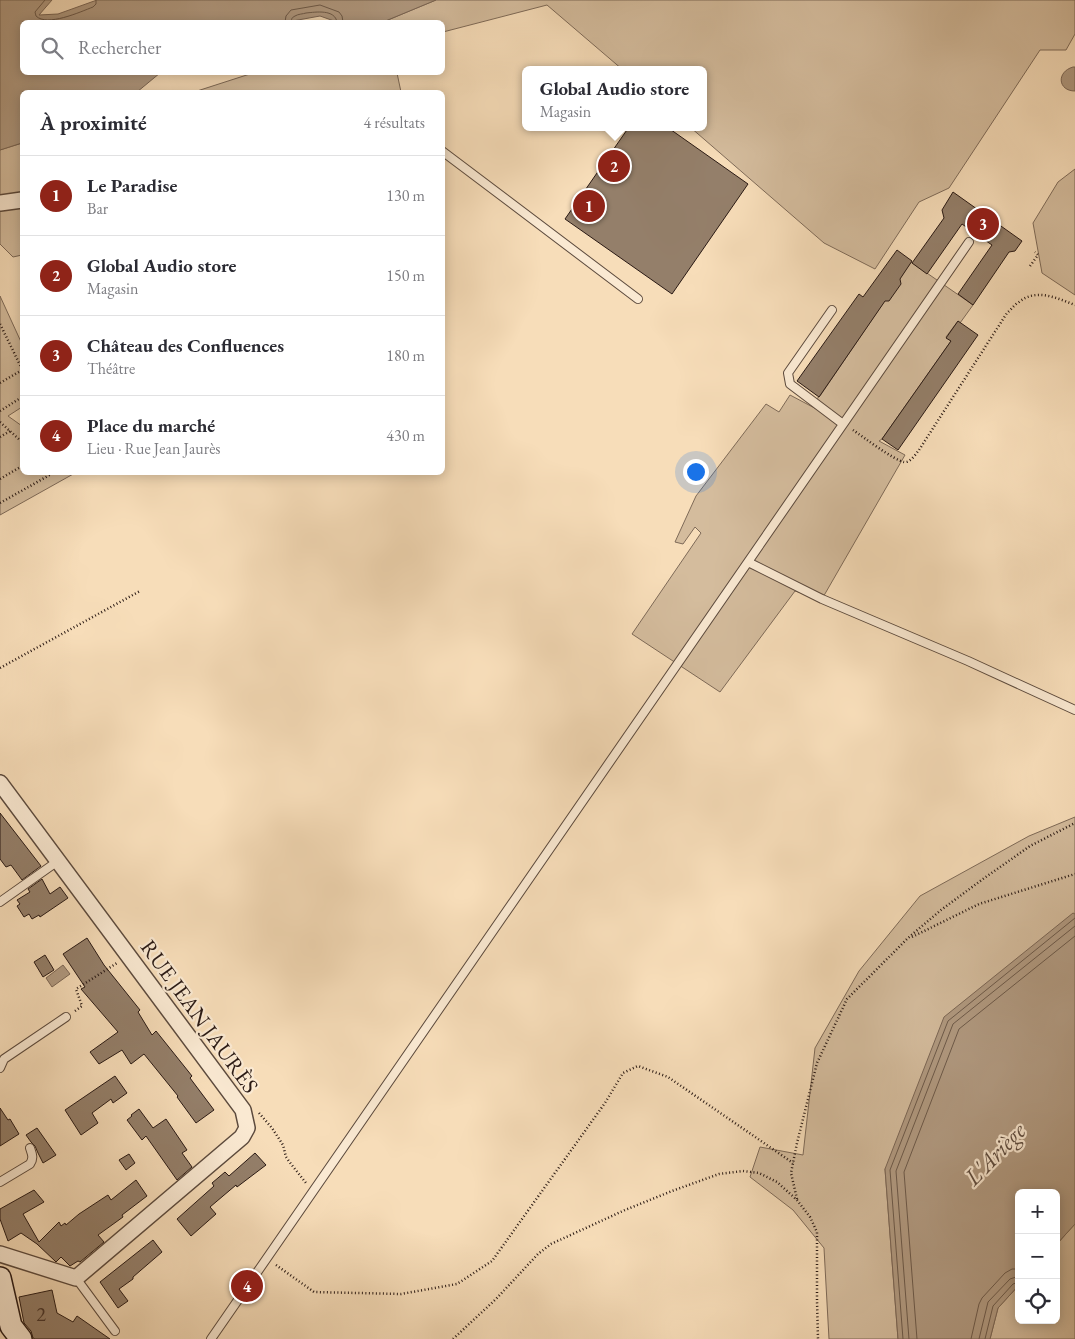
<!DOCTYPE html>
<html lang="fr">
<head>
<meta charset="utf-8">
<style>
	body { margin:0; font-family:"EB Garamond",serif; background:#f2f2f3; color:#2b2b33 }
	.controls { position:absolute; right:15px; bottom:15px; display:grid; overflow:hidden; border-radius:8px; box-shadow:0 2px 12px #0003 }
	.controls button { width:45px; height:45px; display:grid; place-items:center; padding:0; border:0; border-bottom:1px solid #e1e1e2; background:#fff; color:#2b2b33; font:25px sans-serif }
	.you { position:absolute; left:695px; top:471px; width:18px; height:18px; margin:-12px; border:4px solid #fff; border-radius:50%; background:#1a73e8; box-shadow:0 0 0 8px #1a73e833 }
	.badge { display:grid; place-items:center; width:32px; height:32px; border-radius:50%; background:#8f2418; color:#fff; font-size:16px; font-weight:700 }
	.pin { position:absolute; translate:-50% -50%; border:2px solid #fff; box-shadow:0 1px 5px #0006 }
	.popup { position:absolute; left:522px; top:66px; width:185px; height:65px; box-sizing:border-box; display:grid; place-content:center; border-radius:8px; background:#fff; filter:drop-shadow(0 1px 4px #0005); font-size:16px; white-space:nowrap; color:#7c7c81 }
	.popup b { font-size:19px; color:#2b2b33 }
	.popup::after { content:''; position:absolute; left:50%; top:100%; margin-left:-10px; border:10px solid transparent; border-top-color:#fff }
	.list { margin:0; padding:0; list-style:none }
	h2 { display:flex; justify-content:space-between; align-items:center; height:65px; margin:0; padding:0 20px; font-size:21px }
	h2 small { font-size:16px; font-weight:400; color:#7c7c81 }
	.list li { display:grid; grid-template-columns:32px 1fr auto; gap:15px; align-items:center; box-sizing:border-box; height:80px; padding:0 20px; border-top:1px solid #e1e1e2 }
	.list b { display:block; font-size:19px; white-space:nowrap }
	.list p { margin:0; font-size:16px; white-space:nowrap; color:#7c7c81 }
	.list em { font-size:16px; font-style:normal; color:#7c7c81 }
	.icon { flex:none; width:28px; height:28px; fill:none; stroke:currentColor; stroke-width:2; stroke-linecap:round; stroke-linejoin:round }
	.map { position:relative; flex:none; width:1075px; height:1339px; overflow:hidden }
	.search { position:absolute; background:#fff; box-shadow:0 2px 12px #0003; left:20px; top:20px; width:425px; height:55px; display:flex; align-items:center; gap:12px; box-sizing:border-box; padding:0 18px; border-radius:8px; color:#7c7c81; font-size:19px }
	.panel { position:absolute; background:#fff; box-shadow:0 2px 12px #0003; left:20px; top:90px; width:425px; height:385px; border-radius:8px }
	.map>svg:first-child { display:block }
</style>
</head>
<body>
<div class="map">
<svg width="1075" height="1339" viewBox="0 0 1075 1339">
	<rect width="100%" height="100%" fill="#f7ddb9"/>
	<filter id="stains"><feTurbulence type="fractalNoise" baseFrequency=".004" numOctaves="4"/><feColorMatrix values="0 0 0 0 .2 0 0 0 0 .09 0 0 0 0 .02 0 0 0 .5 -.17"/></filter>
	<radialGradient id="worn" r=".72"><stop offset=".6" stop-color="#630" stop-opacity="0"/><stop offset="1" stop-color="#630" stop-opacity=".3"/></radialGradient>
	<!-- green -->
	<path fill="#d4bc9d" stroke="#7e6a58" d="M436 0H1075V34L1066 50H1040L949 188 919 202 875 269 824 243 690 127H703V70H623L547 5 443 32 442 22H383Z
		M256 72 397 73 401 92H194Z
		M22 143V255L13 257 0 244V150Z
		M1075 169V295L1042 273 1033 223 1058 182Z
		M911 262 973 305 960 323 958 321 946 337 951 341 882 439 879 441 905 455 822 599 795 591 720 692 632 634 701 533 695 527 683 544 675 542 696 496 766 404 779 412 790 395 839 421 814 401 820 396Z
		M0 296 22 344V407L8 416 22 426V472L75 473 0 515Z
		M1075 817V914H1073L885 1169 898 1339H829L824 1248 793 1210 750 1177 760 1147 803 1155 815 1048 859 971 920 896 1029 836Z
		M1075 1224V1339H990L998 1308 1019 1285V1320H1056V1245Z"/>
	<!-- water -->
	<path fill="#b19a81" stroke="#7b6655" d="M0 0H52L39 15 58 14 97 0H436L383 22H337L320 16 287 22H22V72L160 73 137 92H22V143L0 150Z
		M1073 67H1075V91C1058 91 1056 72 1073 67Z
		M1073 913 1075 914V1224L1056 1245V1193H1019V1285L998 1308 990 1339H898L885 1169 944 1017Z
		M63 965 70 974 52 987 46 978Z"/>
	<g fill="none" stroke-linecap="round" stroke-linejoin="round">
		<!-- shore -->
		<path stroke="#6d5a4a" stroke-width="1" d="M45 0 35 12 36 16C47 27 80 12 93 7L96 4V0
			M285 22 286 16 291 10 320 5 339 12 342 16 343 22
			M291 22C292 19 291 18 295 16 298 14 303 14 306 13 316 12 335 9 337 22
			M903 1339 890 1170 948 1021 1075 918
			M909 1339 896 1171 953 1024 1075 926
			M917 1339 904 1172 959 1029 1075 936
			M971 1339 979 1304 982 1298 1005 1273 1012 1269H1019
			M979 1339 988 1302 1010 1279 1019 1276
			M985 1339 993 1306 1013 1284 1019 1282"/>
	</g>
	<!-- building -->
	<path fill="#947f6a" stroke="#291914" d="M629 127H667L748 184 672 294 565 219Z
		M953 192 1022 241 1015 251 1009 252 973 305 958 294 992 245 976 234 962 224 927 274 912 263 944 218 942 210Z
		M897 250 912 261 900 279 901 284 889 301H885L819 397 797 381 859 294 863 297Z
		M958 321 978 335 898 450 882 439 951 341 946 338Z
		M0 813 41 866 22 880 11 865 6 867 0 859Z
		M42 879 50 894 60 887 68 898 40 917 39 915 32 919 29 914 24 917 17 906 20 904 17 900 30 892 28 889Z
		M87 938 104 965 140 1010 138 1012 152 1035 156 1031 192 1076 190 1078 214 1110 196 1123 177 1097 178 1096 144 1054 131 1064 122 1050 99 1064 90 1052 118 1032 81 989 85 987 63 954Z
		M45 955 54 970 43 977 34 962Z
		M115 1076 127 1093 113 1103 111 1099 92 1113 98 1123 81 1135 65 1110Z
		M0 1108 8 1120 10 1119 19 1134 0 1146Z
		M139 1109 153 1128 166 1119 187 1150 182 1153 192 1167 177 1180 146 1136 142 1140 127 1120 132 1116 131 1115Z
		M37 1128 56 1155 43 1163 38 1153 35 1146 31 1142 26 1135Z
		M255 1153 266 1165 237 1187 236 1185 210 1207 216 1214 191 1236 177 1219 214 1186 212 1183 225 1172 229 1176Z
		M129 1154 135 1163 126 1170 119 1160Z
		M136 1180 147 1196 122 1215 123 1217 98 1235 104 1242 80 1262 78 1261 70 1266 61 1257 56 1262 55 1261 37 1244 21 1233 8 1241 0 1219V1209L34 1190 44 1202 23 1214 39 1242 59 1222 61 1226 65 1223 66 1225 79 1214 108 1195 111 1200Z
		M153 1240 162 1252 133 1277V1279L119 1289 128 1301 118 1308 100 1282Z
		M52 1290 57 1313 73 1322 77 1316 110 1339H35L33 1338 31 1331 24 1323 19 1297Z"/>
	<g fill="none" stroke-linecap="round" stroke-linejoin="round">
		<defs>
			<path id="service" d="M442 151 638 299
				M832 310 788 373 790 384 843 424
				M748 562 822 599 968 661 1075 710
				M0 902 58 861
				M0 1068 4 1059 66 1017
				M0 1182 30 1164C34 1158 32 1154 30 1148
				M76 1278 115 1331
				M211 1339 969 242"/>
			<path id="minor" d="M0 203 22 200
				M0 783 243 1110 247 1128 242 1137 76 1278 0 1254"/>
			<path id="secondary" d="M0 1278 11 1326 21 1339"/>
		</defs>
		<!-- service casing -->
		<use href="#service" stroke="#5c4a3d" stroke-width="10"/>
		<!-- minor casing -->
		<use href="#minor" stroke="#5c4a3d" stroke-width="18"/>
		<!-- secondary casing -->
		<use href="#secondary" stroke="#291914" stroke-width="24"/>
		<!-- path -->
		<path stroke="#291914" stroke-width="2.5" stroke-dasharray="1 2.5" stroke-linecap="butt" d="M1030 266 1038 255 1035 252
			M0 324 22 369
			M0 383 22 370
			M0 411 22 397
			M0 422 22 442
			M853 430C863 437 894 460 904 462 910 463 915 455 919 450L1007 313C1011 310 1014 305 1019 302 1036 288 1057 298 1075 305
			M0 437 10 431
			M0 479 22 466
			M0 503 55 472
			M0 668 140 591
			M912 937 979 904 1075 874
			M75 1011 82 1006 76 989 117 963
			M259 1113 272 1128 283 1145 286 1157 291 1164 306 1183
			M797 1199 791 1173 797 1143 817 1063 847 999 908 938 941 910 983 879 1030 846 1075 823
			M276 1265 314 1292 401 1294 457 1284 492 1261 605 1103 623 1073 638 1066 668 1077 793 1163
			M453 1339 496 1299 538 1254 551 1244 625 1210 672 1191 719 1174 743 1171 759 1173 777 1182 797 1200 810 1217 817 1232V1300L818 1339"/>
		<!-- service -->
		<use href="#service" stroke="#fae9d2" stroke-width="8"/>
		<!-- minor -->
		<use href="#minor" stroke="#fae9d2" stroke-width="15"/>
		<!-- secondary -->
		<use href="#secondary" stroke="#fae9d2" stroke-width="21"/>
	</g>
	<g text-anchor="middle" stroke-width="4.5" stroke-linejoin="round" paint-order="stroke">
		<!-- number labels -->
		<g font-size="20" fill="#44322a">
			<text x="41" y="1321">2</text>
		</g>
		<!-- street labels -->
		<g font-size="22" fill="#291914" stroke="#fae9d2">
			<text transform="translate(200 1016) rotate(54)" y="8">RUE JEAN JAURÈS</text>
		</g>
		<!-- water labels -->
		<g font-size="24" font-style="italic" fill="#5f4d40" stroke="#fae9d2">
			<text transform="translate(995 1154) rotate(-46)" y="8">L'Ariège</text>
		</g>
	</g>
	<rect width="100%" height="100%" filter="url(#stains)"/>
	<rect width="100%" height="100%" fill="url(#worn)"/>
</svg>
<div class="controls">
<button>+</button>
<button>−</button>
<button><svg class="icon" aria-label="locate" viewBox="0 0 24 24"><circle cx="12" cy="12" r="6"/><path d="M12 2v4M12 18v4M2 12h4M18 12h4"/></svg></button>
</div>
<div class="you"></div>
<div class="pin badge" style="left:589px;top:206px">1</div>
<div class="pin badge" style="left:614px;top:166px">2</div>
<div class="popup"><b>Global Audio store</b>Magasin</div>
<div class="pin badge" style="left:983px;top:224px">3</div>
<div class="pin badge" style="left:247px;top:1286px">4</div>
<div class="search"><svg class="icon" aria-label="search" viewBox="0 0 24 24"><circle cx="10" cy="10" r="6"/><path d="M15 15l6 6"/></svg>Rechercher</div>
<section class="panel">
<h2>À proximité<small>4 résultats</small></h2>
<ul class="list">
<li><span class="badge">1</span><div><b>Le Paradise</b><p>Bar</p></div><em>130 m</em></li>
<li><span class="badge">2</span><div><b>Global Audio store</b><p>Magasin</p></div><em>150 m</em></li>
<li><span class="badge">3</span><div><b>Château des Confluences</b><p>Théâtre</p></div><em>180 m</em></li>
<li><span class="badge">4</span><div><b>Place du marché</b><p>Lieu · Rue Jean Jaurès</p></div><em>430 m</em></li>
</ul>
</section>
</div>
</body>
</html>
